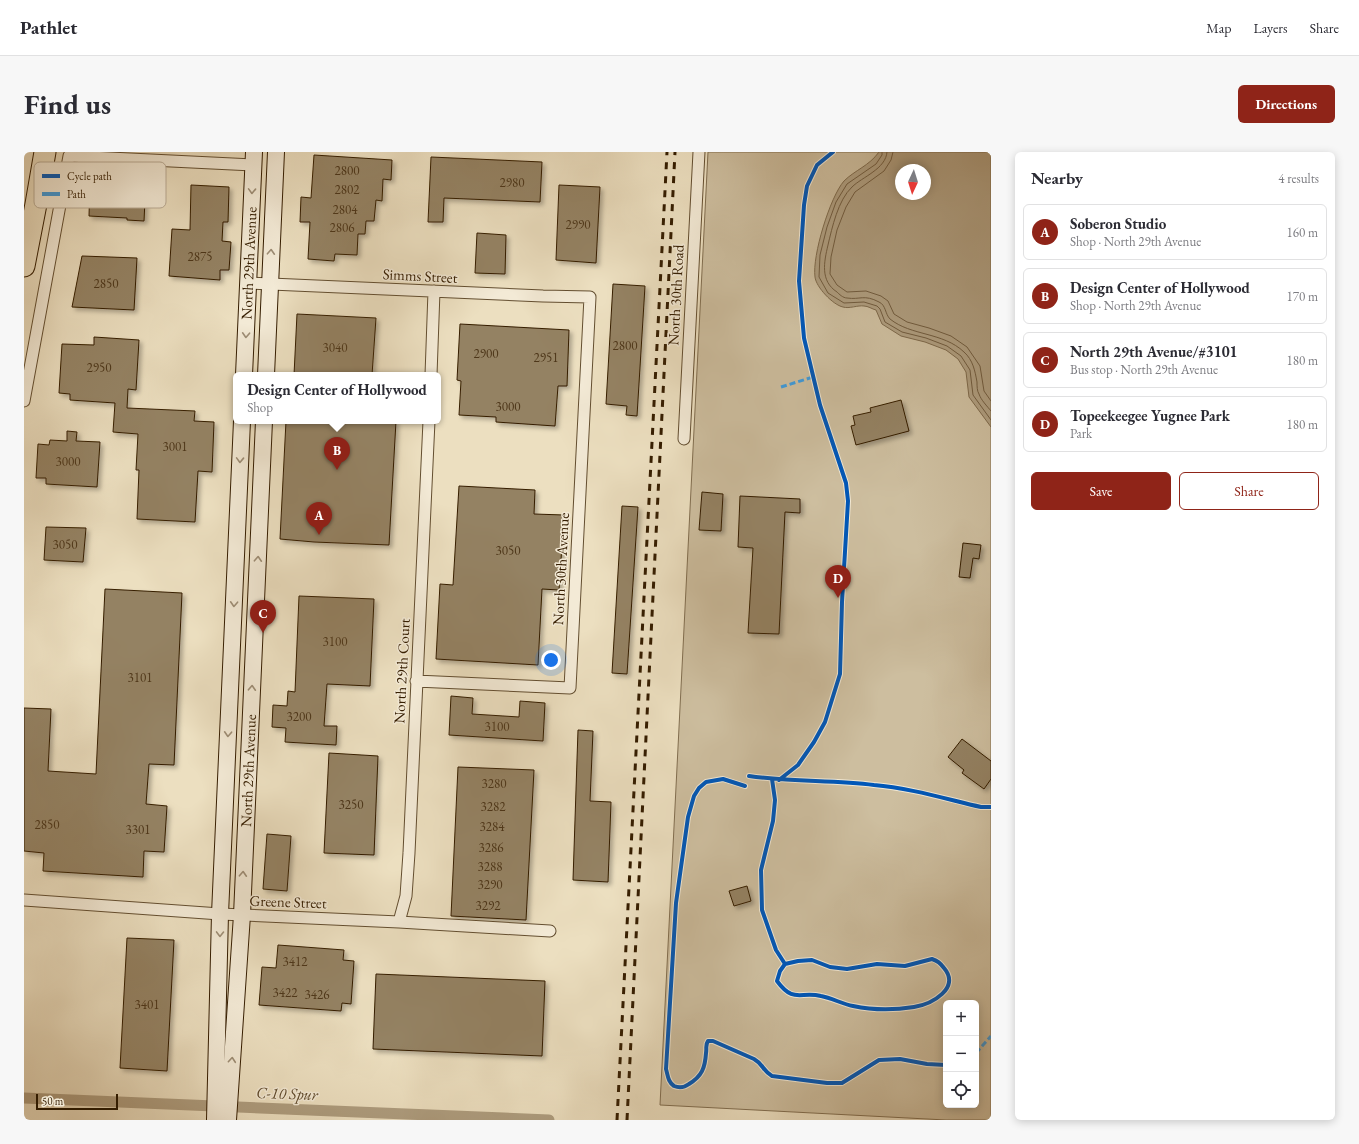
<!DOCTYPE html>
<html lang="en">
<head>
<meta charset="utf-8">
<style>
	body { margin:0; font-family:"EB Garamond",serif; background:#f7f7f7; color:#2b2b33 }
	.controls { position:absolute; right:12px; bottom:12px; display:grid; overflow:hidden; border-radius:6px; box-shadow:0 2px 10px #0003 }
	.controls button { width:36px; height:36px; display:grid; place-items:center; padding:0; border:0; border-bottom:1px solid #e1e1e2; background:#fff; color:#2b2b33; font:20px sans-serif }
	.compass { position:absolute; left:871px; top:12px; width:36px; height:36px; border-radius:50%; background:#fff; box-shadow:0 2px 10px #0003; rotate:184deg }
	.scale { position:absolute; left:12px; bottom:10px; width:82px; box-sizing:border-box; padding-left:4px; border:2px solid #351d00; border-top:0; font-size:11px; line-height:14px; white-space:nowrap; color:#351d00; -webkit-text-stroke:3px #f3ead6; paint-order:stroke }
	.you { position:absolute; left:527px; top:508px; width:14px; height:14px; margin:-10px; border:3px solid #fff; border-radius:50%; background:#1a73e8; box-shadow:0 0 0 6px #1a73e833 }
	.badge { display:grid; place-items:center; width:26px; height:26px; border-radius:50%; background:#8f2418; color:#fff; font-size:13px; font-weight:700 }
	.pin { position:absolute; translate:-50% -33px; filter:drop-shadow(0 1px 2px #0008) }
	.pin::after { content:''; position:absolute; top:21px; width:14px; height:12px; background:inherit; clip-path:polygon(0 0,100% 0,50% 100%) }
	.popup { position:absolute; left:209px; top:220px; width:208px; height:52px; box-sizing:border-box; display:grid; place-content:center; border-radius:6px; background:#fff; filter:drop-shadow(0 1px 3px #0005); font-size:13px; white-space:nowrap; color:#7c7c81 }
	.popup b { font-size:15px; color:#2b2b33 }
	.popup::after { content:''; position:absolute; left:50%; top:100%; margin-left:-8px; border:8px solid transparent; border-top-color:#fff }
	.list { margin:0; padding:0; list-style:none }
	h2 { display:flex; justify-content:space-between; align-items:center; height:52px; margin:0; padding:0 16px; font-size:17px }
	h2 small { font-size:13px; font-weight:400; color:#7c7c81 }
	.list li { display:grid; grid-template-columns:26px 1fr auto; gap:12px; align-items:center; box-sizing:border-box; height:56px; margin:0 8px 8px; padding:0 8px; border:1px solid #e1e1e2; border-radius:6px }
	.list b { display:block; font-size:15px; white-space:nowrap }
	.list p { margin:0; font-size:13px; white-space:nowrap; color:#7c7c81 }
	.list em { font-size:13px; font-style:normal; color:#7c7c81 }
	.actions { display:flex; gap:8px; padding:12px 16px }
	.actions a { flex:1; padding:9px 0; border:1px solid #8f2418; border-radius:6px; text-align:center; font-size:14px; color:#8f2418 }
	.actions .main { background:#8f2418; color:#fff }
	.icon { flex:none; width:22px; height:22px; fill:none; stroke:currentColor; stroke-width:2; stroke-linecap:round; stroke-linejoin:round }
	.map { position:relative; flex:none; width:967px; height:968px; overflow:hidden; border-radius:6px }
	header { display:flex; align-items:center; gap:24px; box-sizing:border-box; height:56px; padding:0 20px; background:#fff; border-bottom:1px solid #e1e1e2 }
	header strong { font-size:19px }
	nav { display:flex; gap:22px; margin-inline-start:auto; font-size:14px }
	.intro { display:flex; align-items:center; justify-content:space-between; box-sizing:border-box; height:96px; padding:0 24px }
	h1 { margin:0; font-size:28px }
	.button { padding:10px 18px; border-radius:6px; background:#8f2418; color:#fff; font-size:14px; font-weight:700 }
	main { display:flex; gap:24px; padding:0 24px }
	aside { flex:1; background:#fff; border-radius:6px; box-shadow:0 2px 10px #0003 }
	.map>svg:first-child { display:block }
</style>
</head>
<body>
<header>
<strong>Pathlet</strong>
<nav><a>Map</a><a>Layers</a><a>Share</a></nav>
</header>
<div class="intro"><h1>Find us</h1><a class="button">Directions</a></div>
<main>
<div class="map">
<svg width="967" height="968" viewBox="0 0 967 968">
	<defs>
		<filter id="shadow"><feDropShadow dx="3" dy="3" stdDeviation="2" flood-color="#0004"/></filter>
	</defs>
	<rect width="100%" height="100%" fill="#ecdfc0"/>
	<filter id="stains"><feTurbulence type="fractalNoise" baseFrequency=".005" numOctaves="4"/><feColorMatrix values="0 0 0 0 .2 0 0 0 0 .09 0 0 0 0 .02 0 0 0 .5 -.17"/></filter>
	<radialGradient id="worn" r=".72"><stop offset=".6" stop-color="#630" stop-opacity="0"/><stop offset="1" stop-color="#630" stop-opacity=".3"/></radialGradient>
	<!-- green -->
	<path fill="#cdbe9f" stroke="#816e50" fill-rule="evenodd" d="M684 0H967V968H922L636 953ZM877 18H901V42H877ZM922 851H952V953H922Z"/>
	<!-- water -->
	<path fill="#ae9d7f" stroke="#7e6a4c" fill-rule="evenodd" d="M855 0H967V275L945 245 942 220 934 207 922 198 901 190 877 184 858 172 852 158C848 157 844 154 840 154 834 153 825 157 819 155 809 153 792 135 791 125 788 104 806 45 820 29 831 18 845 14 855 0ZM877 18H901V42H877Z"/>
	<g fill="none" stroke-linecap="round" stroke-linejoin="round">
		<!-- shore -->
		<path stroke="#725d40" stroke-width="1" d="M858 0V3L852 12 823 32 812 50 803 75 796 103 795 125 804 141 820 151 840 150 853 154 856 157 861 170 878 180 902 186 923 194 937 204 946 218 949 243 967 268
			M863 0C862 17 838 25 828 35 814 48 808 76 804 93 800 110 796 129 813 140 815 142 819 146 823 146 836 148 840 142 855 150 862 153 861 162 866 167 887 184 919 180 940 200 949 208 951 219 953 230 953 234 953 239 955 242 957 248 963 254 967 259
			M869 0 867 8 860 19 831 40 822 55 813 78 807 105 806 122 813 133 823 140 842 139 857 144 864 149 870 162 883 170 905 176 927 184 943 195 956 214 960 239 967 249"/>
		<!-- canal -->
		<path stroke="#ae9d7f" stroke-width="11" d="M0 946 525 968"/>
	</g>
	<!-- building -->
	<path fill="#948264" stroke="#351d00" filter="url(#shadow)" d="M290 3 368 8 367 28 359 27 358 49 352 48 350 69H342L341 82H334L333 103 311 102 310 109 284 107 286 70H276L277 45 287 46Z
		M407 5 518 10 516 50 420 46 419 70H404Z
		M105 26 122 27 120 69 103 68V66L65 64 66 29 105 31Z
		M167 33 205 35 204 70H199L198 89 207 90 205 118H196V128L145 124 148 77 166 78Z
		M535 33 576 35 572 111 532 108Z
		M453 81 482 83 481 122 451 121Z
		M58 104 113 106 110 158 48 155Z
		M589 132 621 134 613 264 602 263 603 254 582 252Z
		M273 162 352 166 348 223H270Z
		M436 172 545 178 543 234H534L531 274 472 270V265L435 263 437 229 433 228Z
		M70 185 115 188 112 238 104 237 103 256 171 259 170 269 190 270 188 320 174 319 171 370 113 367 115 318H112L114 282 89 280 91 251 46 248V242L35 241 38 192 70 193Z
		M877 248 885 279 832 293 827 274 831 273 829 264 847 260 846 256Z
		M262 269H372L365 393 290 390 256 387Z
		M43 279 53 280 52 289 76 290 73 335 22 332V326H12L14 292 25 293 26 288 43 289Z
		M435 334 511 338 510 362 540 363 535 438 518 437 514 513 412 507 416 432 429 433Z
		M678 340 699 342 697 379 675 378Z
		M716 344 776 347V361L761 360 755 482 724 481 729 396 714 395Z
		M598 354 614 355 603 522 588 521Z
		M22 375 62 376 59 410 20 408Z
		M939 391 957 393 955 407 949 406 946 426 935 425Z
		M81 437 158 441 150 613 125 612 122 652 143 654 140 700 120 699 119 725 19 719 20 701 0 699V556L27 557 24 619 72 622Z
		M275 444 350 447 346 534 303 532 300 574H313L312 593 261 590 262 576 248 575 249 553 263 554 264 539 271 540Z
		M427 544 449 546 448 562 495 565 496 549 521 551 519 589 425 583Z
		M554 578 569 579 566 649 587 650 584 730 549 728Z
		M938 587 967 609V627L960 637 938 621 940 618 924 605Z
		M305 601 354 604 350 703 300 701Z
		M434 615 510 618 502 768 427 764Z
		M243 682 267 684 263 739 239 737Z
		M723 734 727 749 710 754 705 739Z
		M103 786 150 788 143 919 96 916Z
		M254 793 320 798 319 808 330 809 327 852 318 851 317 859 235 853 238 815 252 816Z
		M352 822 521 829 518 904 349 897Z"/>
	<g fill="none" stroke-linecap="round" stroke-linejoin="round">
		<defs>
			<path id="street" d="M224 131 519 144 566 145 546 536 392 529
				M407 223 410 139
				M0 249 45 4 229 13
				M660 287 675 0
				M0 748 196 762 375 770 526 779
				M375 770 382 744 385 701 405 269"/>
			<g id="secondary">
				<path id="s1" d="M220 223 230 0"/>
				<path d="M242 223 252 0"/>
				<path d="M191 968 196 762 218 269"/>
				<path id="s2" d="M204 968 218 763 240 269"/>
			</g>
			<path id="highway" d="M0 114 12 52 21 0"/>
		</defs>
		<!-- street casing -->
		<use href="#street" stroke="#634e30" stroke-width="13"/>
		<!-- secondary casing -->
		<use href="#secondary" stroke="#351d00" stroke-width="18"/>
		<!-- highway casing -->
		<use href="#highway" stroke="#351d00" stroke-width="23"/>
		<!-- street -->
		<use href="#street" stroke="#f3ead6" stroke-width="11"/>
		<!-- secondary -->
		<use href="#secondary" stroke="#f3ead6" stroke-width="16"/>
		<!-- highway -->
		<use href="#highway" stroke="#ecdfc0" stroke-width="21"/>
		<!-- rail -->
		<path stroke="#351d00" stroke-width="3" stroke-dasharray="7 7" stroke-linecap="butt" d="M593 968 643 0
			M603 968 651 0"/>
		<!-- quiet -->
		<path stroke="#3e9bdc" stroke-width="3" stroke-dasharray="6 3" stroke-linecap="butt" d="M757 235 789 225
			M952 901 967 884"/>
		<defs>
			<path id="cycleway" d="M725 624C766 630 808 628 850 633 886 636 922 647 957 655H967
				M748 627 751 648 749 669 737 718 738 758 752 798 761 812
				M755 628 774 613 790 590 801 570 816 522 818 450 824 349 822 331 796 253 780 186 775 129 780 53 783 34 793 13 809 0
				M721 634 699 627 682 630 675 636 670 644 664 665 652 751 642 917C644 924 644 930 650 934 655 936 661 935 665 932 678 924 681 916 682 901 683 896 681 893 684 889H689L730 907C739 912 739 919 748 924L803 931H818L855 908 876 907 903 912 922 913
				M908 807C914 809 916 811 920 816 937 836 908 852 890 855 871 858 848 858 829 854 818 852 808 846 797 844 776 839 770 852 753 829L756 819 761 812 774 809 788 808 806 815 823 817 853 812 881 814Z"/>
		</defs>
		<!-- cycleway casing -->
		<use href="#cycleway" stroke="#f3ead6" stroke-width="6"/>
		<!-- cycleway -->
		<use href="#cycleway" stroke="#0057b8" stroke-width="4"/>
	</g>
	<!-- one-way arrows -->
	<defs><path id="oneway-chevron" d="M-2-3.5L2.5 0L-2 3.5" fill="none" stroke-width="1.6" stroke-linecap="round" stroke-linejoin="round"/></defs>
	<g stroke="#9e8e76">
		<use href="#oneway-chevron" transform="translate(228 39) rotate(92)"/>
		<use href="#oneway-chevron" transform="translate(247 100) rotate(-87)"/>
		<use href="#oneway-chevron" transform="translate(222 183) rotate(93)"/>
		<use href="#oneway-chevron" transform="translate(216 308) rotate(92)"/>
		<use href="#oneway-chevron" transform="translate(234 407) rotate(-87)"/>
		<use href="#oneway-chevron" transform="translate(210 452) rotate(93)"/>
		<use href="#oneway-chevron" transform="translate(228 536) rotate(-87)"/>
		<use href="#oneway-chevron" transform="translate(204 582) rotate(93)"/>
		<use href="#oneway-chevron" transform="translate(219 722) rotate(-87)"/>
		<use href="#oneway-chevron" transform="translate(196 782) rotate(91)"/>
		<use href="#oneway-chevron" transform="translate(208 908) rotate(-85)"/>
	</g>
	<g text-anchor="middle" stroke-width="3" stroke-linejoin="round" paint-order="stroke">
		<!-- number labels -->
		<g font-size="13" fill="#4d3619">
			<text x="323" y="23">2800</text>
			<text x="488" y="35">2980</text>
			<text x="323" y="42">2802</text>
			<text x="321" y="62">2804</text>
			<text x="554" y="77">2990</text>
			<text x="318" y="80">2806</text>
			<text x="176" y="109">2875</text>
			<text x="82" y="136">2850</text>
			<text x="601" y="198">2800</text>
			<text x="311" y="200">3040</text>
			<text x="462" y="206">2900</text>
			<text x="522" y="210">2951</text>
			<text x="75" y="220">2950</text>
			<text x="484" y="259">3000</text>
			<text x="151" y="299">3001</text>
			<text x="44" y="314">3000</text>
			<text x="41" y="397">3050</text>
			<text x="484" y="403">3050</text>
			<text x="311" y="494">3100</text>
			<text x="116" y="530">3101</text>
			<text x="275" y="569">3200</text>
			<text x="473" y="579">3100</text>
			<text x="470" y="636">3280</text>
			<text x="327" y="657">3250</text>
			<text x="469" y="659">3282</text>
			<text x="23" y="677">2850</text>
			<text x="468" y="679">3284</text>
			<text x="114" y="682">3301</text>
			<text x="467" y="700">3286</text>
			<text x="466" y="719">3288</text>
			<text x="466" y="737">3290</text>
			<text x="464" y="758">3292</text>
			<text x="271" y="814">3412</text>
			<text x="261" y="845">3422</text>
			<text x="293" y="847">3426</text>
			<text x="123" y="857">3401</text>
		</g>
		<!-- street labels -->
		<g font-size="15" fill="#351d00" stroke="#f3ead6">
			<text dy="5" stroke="none"><textPath href="#s1" startOffset="112">North 29th Avenue</textPath></text>
			<text transform="translate(396 124) rotate(3)" y="5">Simms Street</text>
			<text transform="translate(652 143) rotate(-87)" y="5">North 30th Road</text>
			<text transform="translate(537 417) rotate(-87)" y="5">North 30th Avenue</text>
			<text transform="translate(378 519) rotate(-87)" y="5">North 29th Court</text>
			<text dy="5" stroke="none"><textPath href="#s2" startOffset="350">North 29th Avenue</textPath></text>
			<text transform="translate(264 750) rotate(2)" y="5">Greene Street</text>
		</g>
		<!-- water labels -->
		<g font-size="16" font-style="italic" fill="#5f4a2c" stroke="#f3ead6">
			<text transform="translate(263 941) rotate(2)" y="6">C-10 Spur</text>
		</g>
	</g>
	<!-- legend -->
	<rect x="10" y="10" width="132" height="46" rx="6" fill="#f3ead6" stroke="#baac96" stroke-width="1"/>
	<rect x="18" y="22" width="18" height="4" fill="#0057b8"/>
	<rect x="18" y="40" width="18" height="4" fill="#3e9bdc"/>
	<g font-size="11" fill="#351d00">
		<text x="43" y="28">Cycle path</text>
		<text x="43" y="46">Path</text>
	</g>
	<rect width="100%" height="100%" filter="url(#stains)"/>
	<rect width="100%" height="100%" fill="url(#worn)"/>
</svg>
<div class="controls">
<button>+</button>
<button>−</button>
<button><svg class="icon" aria-label="locate" viewBox="0 0 24 24"><circle cx="12" cy="12" r="6"/><path d="M12 2v4M12 18v4M2 12h4M18 12h4"/></svg></button>
</div>
<svg class="compass" viewBox="-18 -18 36 36"><path d="M0-13l5 13h-10z" fill="#e53935"/><path d="M0 13l5-13h-10z" fill="#7c7c81"/></svg>
<div class="scale">50 m</div>
<div class="you"></div>
<div class="pin badge" style="left:295px;top:383px">A</div>
<div class="pin badge" style="left:313px;top:318px">B</div>
<div class="popup"><b>Design Center of Hollywood</b>Shop</div>
<div class="pin badge" style="left:239px;top:481px">C</div>
<div class="pin badge" style="left:814px;top:446px">D</div>
</div>
<aside>
<h2>Nearby<small>4 results</small></h2>
<ul class="list">
<li><span class="badge">A</span><div><b>Soberon Studio</b><p>Shop · North 29th Avenue</p></div><em>160 m</em></li>
<li><span class="badge">B</span><div><b>Design Center of Hollywood</b><p>Shop · North 29th Avenue</p></div><em>170 m</em></li>
<li><span class="badge">C</span><div><b>North 29th Avenue/#3101</b><p>Bus stop · North 29th Avenue</p></div><em>180 m</em></li>
<li><span class="badge">D</span><div><b>Topeekeegee Yugnee Park</b><p>Park</p></div><em>180 m</em></li>
</ul>
<div class="actions"><a class="main">Save</a><a>Share</a></div>
</aside>
</main>
</body>
</html>
